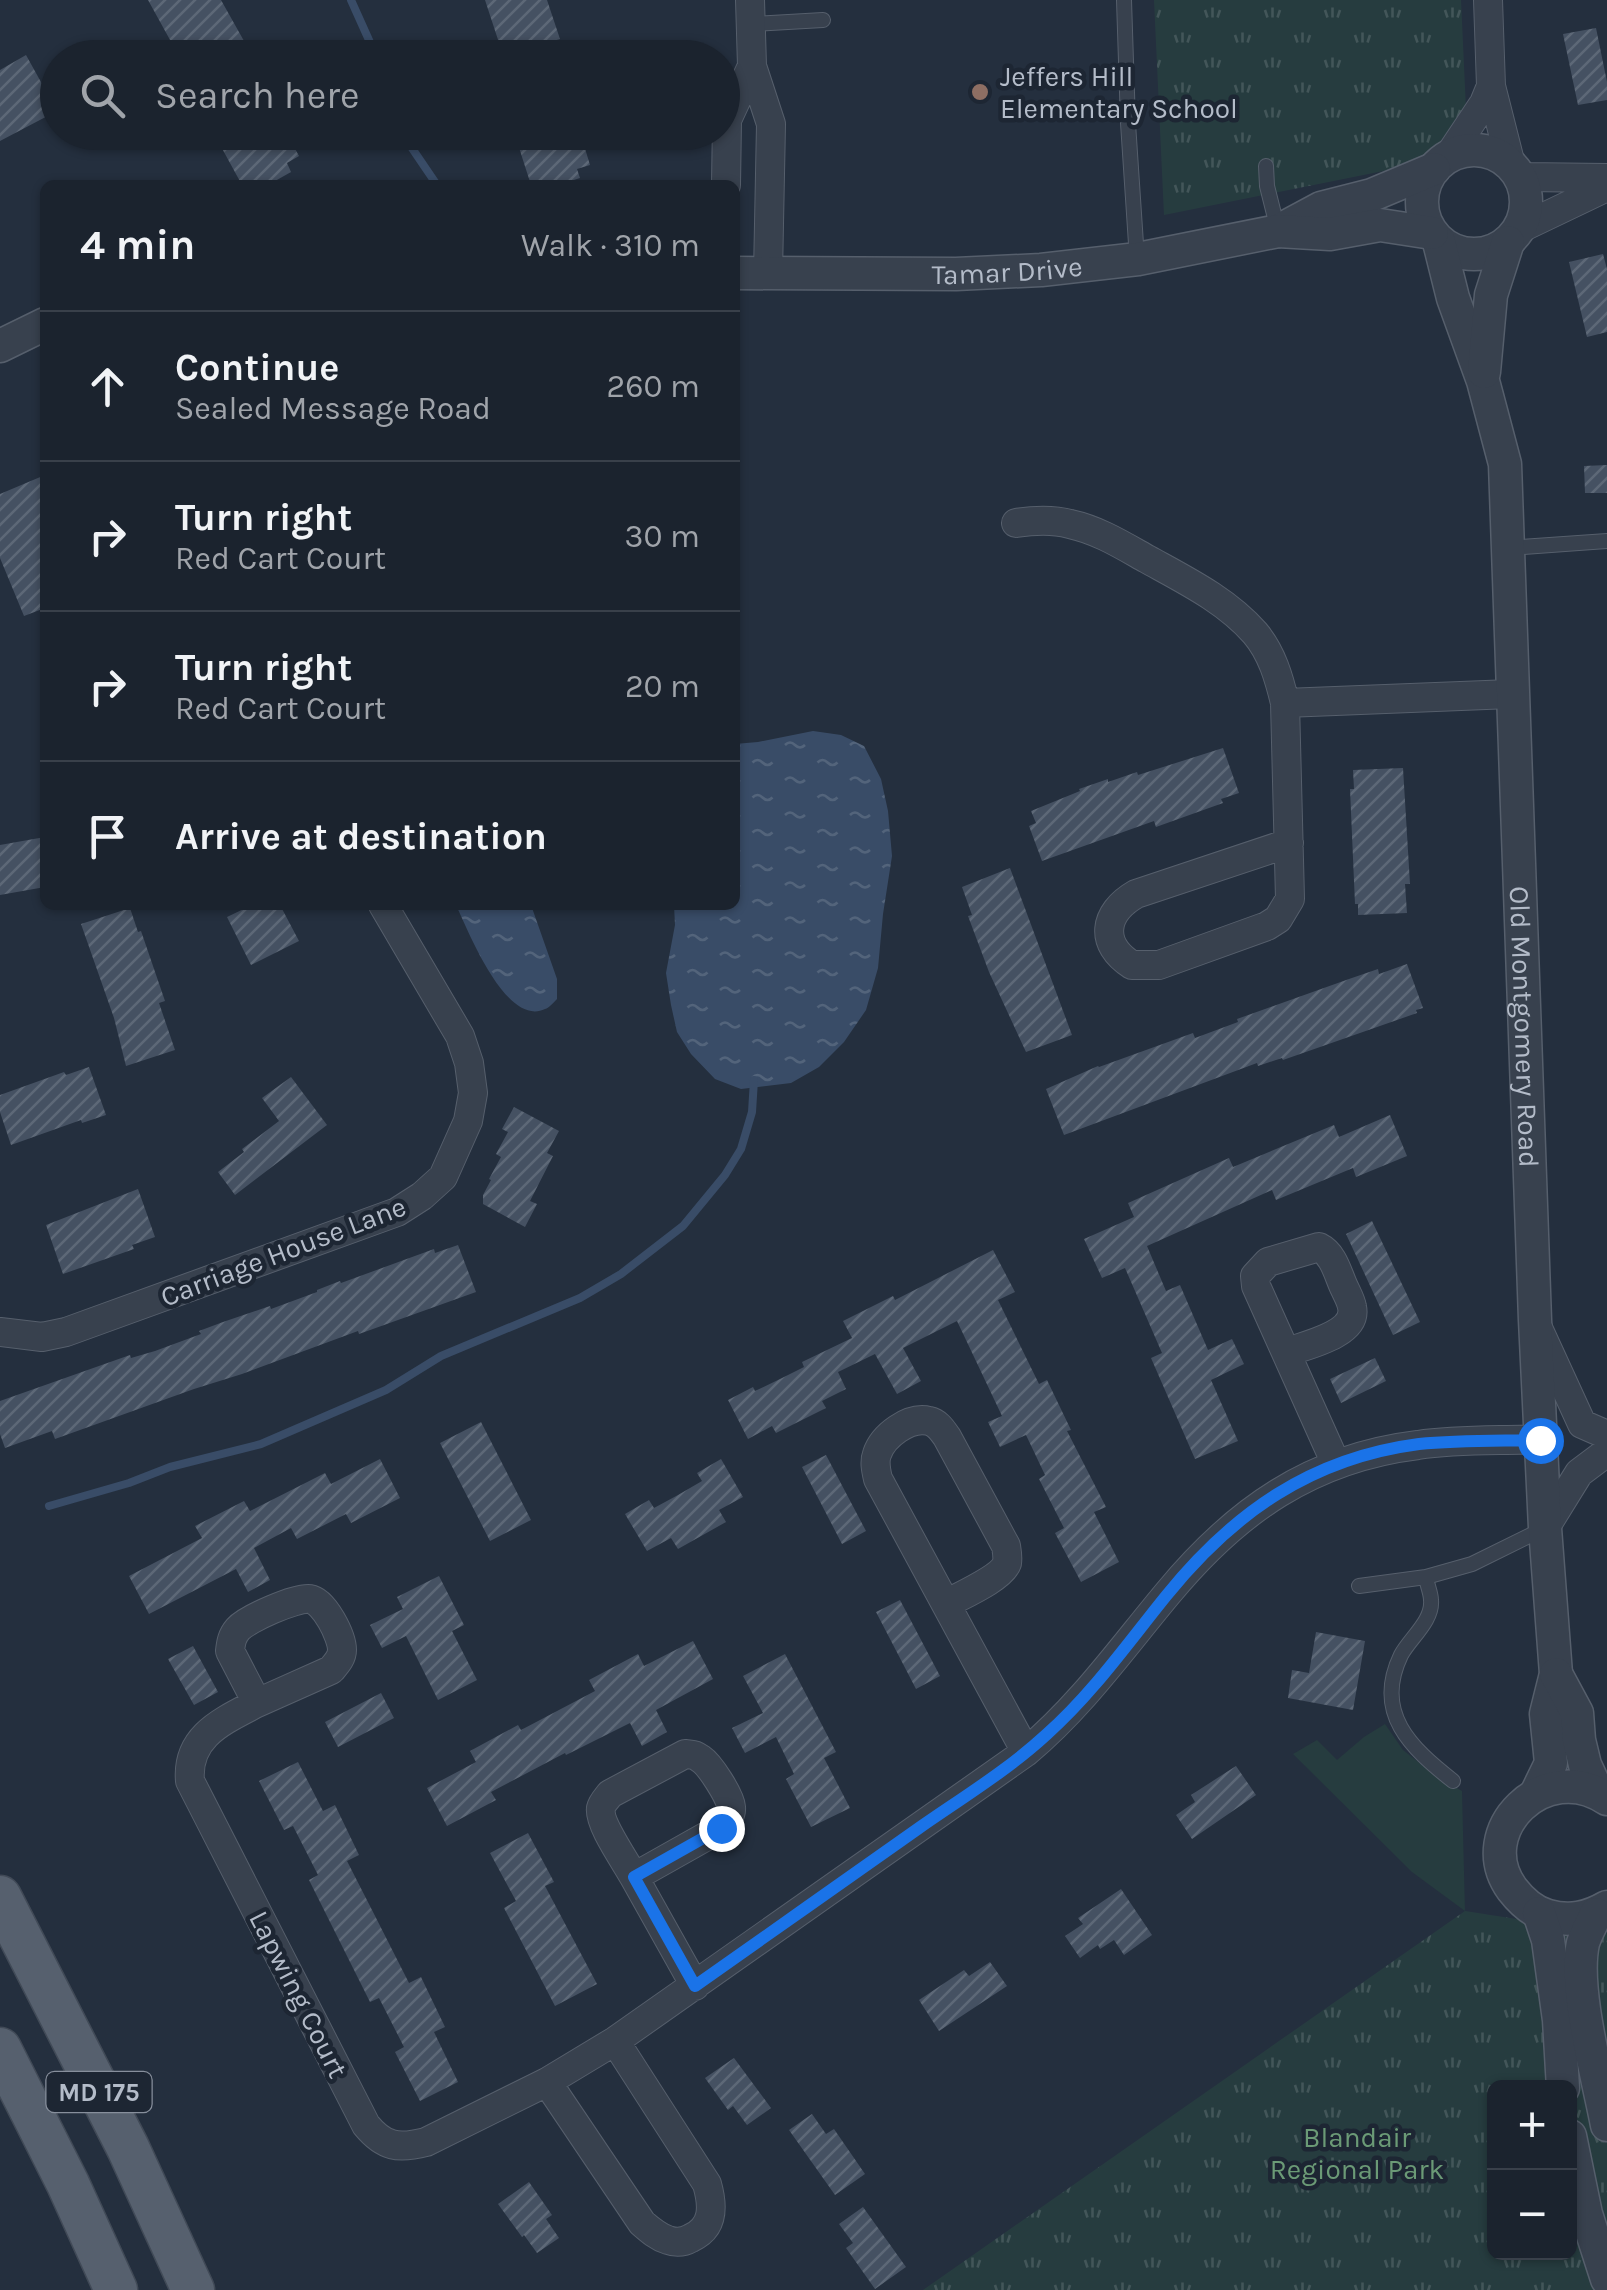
<!DOCTYPE html>
<html lang="en">
<head>
<meta charset="utf-8">
<style>
	body { margin:0; font-family:Karla,sans-serif; background:#242b36; color:#f1f3f6 }
	.controls { position:absolute; right:30px; bottom:30px; display:grid; overflow:hidden; border-radius:15px; box-shadow:0 2px 8px #0004 }
	.controls button { width:90px; height:90px; display:grid; place-items:center; padding:0; border:0; border-bottom:2px solid #39404a; background:#1b232e; color:#f1f3f6; font:50px sans-serif }
	.stop { position:absolute; width:30px; height:30px; margin:-22px; border:8px solid #1a73e8; border-radius:50%; background:#fff }
	.stop.end { background:#1a73e8; border-color:#fff; box-shadow:0 2px 10px #0008 }
	.list { margin:0; padding:0; list-style:none }
	h2 { display:flex; justify-content:space-between; align-items:center; height:130px; margin:0; padding:0 40px; font-size:42px }
	h2 small { font-size:32px; font-weight:400; color:#a0a4aa }
	.list li { display:grid; grid-template-columns:65px 1fr auto; gap:30px; align-items:center; box-sizing:border-box; height:150px; padding:0 40px; border-top:2px solid #39404a }
	.list b { display:block; font-size:38px; white-space:nowrap }
	.list p { margin:0; font-size:32px; white-space:nowrap; color:#a0a4aa }
	.list em { font-size:32px; font-style:normal; color:#a0a4aa }
	.icon { flex:none; width:55px; height:55px; fill:none; stroke:currentColor; stroke-width:2; stroke-linecap:round; stroke-linejoin:round }
	.map { position:relative; flex:none; width:1607px; height:2290px; overflow:hidden }
	.search { position:absolute; background:#1b232e; box-shadow:0 2px 8px #0004; left:40px; top:40px; width:700px; height:110px; display:flex; align-items:center; gap:25px; box-sizing:border-box; padding:0 35px; border-radius:55px; color:#a0a4aa; font-size:38px }
	.panel { position:absolute; background:#1b232e; box-shadow:0 2px 8px #0004; left:40px; top:180px; width:700px; height:730px; border-radius:15px }
	.map>svg:first-child { display:block }
</style>
</head>
<body>
<div class="map">
<svg width="1607" height="2290" viewBox="0 0 1607 2290">
	<defs>
		<pattern id="park-tufts" width="24" height="20" patternUnits="userSpaceOnUse" patternTransform="scale(2.5)"><rect width="24" height="20" fill="#263c3f"/><path d="M3 7l-1-3M5 7V3M7 7l1-3M15 17l-1-3M17 17v-4M19 17l1-3" fill="none" stroke="#435659"/></pattern>
		<pattern id="water-ripples" width="26" height="14" patternUnits="userSpaceOnUse" patternTransform="scale(2.5)"><rect width="26" height="14" fill="#394c67"/><path d="M2 4q2-2 4 0t4 0M15 11q2-2 4 0t4 0" fill="none" stroke="#53647b"/></pattern>
		<pattern id="building-hatch" width="6" height="6" patternUnits="userSpaceOnUse" patternTransform="scale(2.5)"><rect width="6" height="6" fill="#455162"/><path d="M-1 1l2-2M0 6l6-6M5 7l2-2" fill="none" stroke="#5d6877"/></pattern>
	</defs>
	<rect width="100%" height="100%" fill="#242f3e"/>
	<!-- green -->
	<path fill="#263c3f" d="M1385 1724 1403 1750 1432 1773 1462 1791 1465 1911 1412 1872 1293 1754 1317 1740 1337 1760 1364 1737Z"/>
	<!-- park -->
	<path fill="url(#park-tufts)" fill-rule="evenodd" d="M1154 0H1461L1468 154 1164 215Z
		M1465 1911 1607 1933V2290H923ZM1494 2088H1570V2252H1494Z"/>
	<!-- water -->
	<path fill="url(#water-ripples)" d="M813 731 841 735 864 746 881 779 888 811 892 856 883 914 878 968 866 1010 844 1042 819 1067 791 1083 741 1089 715 1079 691 1054 677 1032 671 1005 666 973 675 925 674 905H735V744L758 742Z
		M456 905H531L557 979V999C554 1002 549 1008 545 1009 506 1028 468 930 456 905Z"/>
	<g fill="none" stroke-linecap="round" stroke-linejoin="round">
		<!-- stream -->
		<path stroke="#394c67" stroke-width="8" d="M351 0 373 49V58
			M401 132 437 185
			M49 1506 129 1483 170 1467 261 1444 386 1390 441 1356 580 1298 621 1274 683 1226 725 1175 741 1149 752 1112 754 1080"/>
	</g>
	<!-- building -->
	<path fill="url(#building-hatch)" d="M148 0H221L244 41 237 45 244 58H180Z
		M485 0H547L560 39 550 42 555 58H504Z
		M1596 28 1607 82V100L1578 105 1563 34Z
		M26 55 57 111 0 141V70Z
		M213 132H286L299 156 287 163 291 172 268 185H242Z
		M514 132H580L590 165 577 169 580 178 558 185H531Z
		M1603 254 1607 269V332L1587 337 1569 262Z
		M1607 465V493H1585L1584 466Z
		M45 475V608L24 616 0 558V494Z
		M1223 748 1239 793 1221 799 1223 803 1156 827 1154 821 1042 861 1029 826 1036 823 1031 811 1080 791 1079 789 1108 779V782L1137 772 1138 775Z
		M1403 768 1410 884H1405L1407 913 1358 915V904H1355L1350 789H1354L1353 770Z
		M45 837V887L0 895V845Z
		M1010 868 1072 1035 1026 1052 989 972 968 916 972 915 962 887Z
		M252 905H280L299 941 251 965 227 917Z
		M130 908 138 932 141 931 165 1001 159 1003 175 1050 126 1066 114 1018 81 924Z
		M1407 964 1423 1008 1416 1010 1417 1013 1283 1060 1282 1058 1258 1066 1257 1063 1064 1135 1046 1089 1098 1066 1099 1067 1193 1033 1195 1038 1238 1022 1237 1019 1349 979 1378 969 1379 974Z
		M89 1067 106 1115 82 1123 81 1120 11 1145 0 1112V1095L64 1072 66 1075Z
		M291 1077 327 1125 235 1195 218 1172 244 1152 242 1149 279 1121 262 1098Z
		M514 1107 559 1131 547 1153 553 1156 530 1201 537 1204 525 1227 483 1204V1195L491 1180 489 1179 501 1157 496 1154 508 1132 502 1129Z
		M1390 1115 1407 1156 1356 1177 1353 1168 1276 1200 1272 1190 1147 1246 1166 1291 1180 1285 1208 1350 1232 1339 1244 1364 1211 1380 1238 1441 1195 1459 1151 1358 1162 1353 1125 1268 1102 1278 1084 1239 1134 1217 1128 1203 1229 1158 1233 1167 1334 1125 1339 1137Z
		M138 1189 155 1237 132 1245 134 1249 63 1274 46 1225Z
		M1372 1221 1420 1322 1393 1335 1346 1234Z
		M458 1245 476 1292 359 1334 358 1331 242 1374 194 1389 55 1439 52 1431 5 1448 0 1434V1401L130 1355 131 1358 155 1351 201 1334 199 1331 223 1322 270 1306 271 1309 317 1292V1290L340 1281 341 1283 434 1249 435 1253Z
		M993 1250 1015 1292 998 1300 1039 1384 1047 1380 1071 1430 1067 1431 1106 1507 1094 1512 1119 1562 1081 1582 1055 1533 1064 1528 1039 1479 1045 1475 1026 1435 1000 1447 988 1422 1002 1416 957 1321 903 1348 921 1381 897 1394 875 1354 838 1372 846 1389 822 1401 826 1408 776 1433 772 1426 748 1439 728 1400 753 1387 755 1391 780 1379 804 1367 802 1362 852 1338 843 1321 893 1296 895 1300Z
		M1375 1358 1386 1381 1341 1403 1330 1379Z
		M481 1422 531 1520 490 1541 440 1443Z
		M826 1455 866 1531 842 1544 802 1467Z
		M380 1459 400 1498 351 1523 346 1514 297 1539 291 1528 254 1548 270 1580 248 1592 236 1569 149 1614 129 1576 202 1538 195 1526 244 1501 250 1511 325 1473 331 1484Z
		M721 1459 743 1497 719 1510 726 1522 678 1549 671 1538 647 1551 625 1514 649 1500 654 1508 678 1495 702 1481 697 1473Z
		M439 1576 464 1625 452 1631 477 1680 438 1700 406 1636 382 1648 370 1625 403 1609 397 1597Z
		M900 1600 940 1676 916 1689 876 1612Z
		M1316 1632 1365 1641 1353 1710 1288 1698 1292 1670 1309 1673Z
		M693 1641 713 1679 656 1710 667 1732 642 1746 630 1723 566 1755 565 1753 491 1792 496 1800 447 1826 427 1788 476 1762 470 1751 518 1725 521 1730 595 1691 589 1680 638 1654 644 1666Z
		M193 1646 218 1692 194 1705 168 1659Z
		M785 1654 836 1752 824 1758 850 1808 811 1827 786 1779 794 1774 776 1737 745 1753 732 1728 763 1713 743 1676Z
		M381 1693 394 1718 338 1747 325 1722Z
		M298 1762 323 1811 335 1805 359 1855 347 1861 372 1910 409 1983 421 1977 445 2027 434 2032 458 2082 420 2101 395 2052 404 2047 379 1998 370 2002 309 1880 318 1875 293 1826 284 1830 259 1781Z
		M1236 1766 1256 1795 1192 1839 1176 1815 1195 1802 1191 1795Z
		M528 1833 554 1882 545 1886 597 1984 555 2006 504 1908 516 1901 490 1853Z
		M1121 1889 1152 1935 1124 1955 1114 1940 1100 1949 1098 1945 1080 1958 1065 1936 1083 1924 1078 1918Z
		M990 1962 1007 1986 939 2031 919 2000 964 1970 969 1976Z
		M734 2058 771 2108 747 2125 733 2106 728 2110 705 2078Z
		M812 2114 826 2134 834 2129 865 2174 835 2195 789 2130Z
		M529 2182 552 2215 546 2219 559 2238 537 2253 524 2235 522 2237 498 2204Z
		M863 2207 906 2267 875 2289 846 2248 853 2243 839 2224Z"/>
	<g fill="none" stroke-linecap="round" stroke-linejoin="round">
		<defs>
			<path id="service" d="M1124 0 1128 123 1137 259
				M751 24 823 20
				M1266 166 1267 186 1278 230
				M1508 548 1607 541
				M1426 1577 1472 1564 1545 1528
				M1359 1586 1426 1577C1427 1585 1431 1593 1431 1600 1433 1621 1410 1638 1401 1655 1373 1713 1411 1748 1453 1781"/>
			<path id="minor" d="M750 0 752 66
				M1488 0 1491 86 1511 165
				M1448 157 1484 103 1491 86
				M1520 177 1607 178
				M726 185 727 120 752 66 771 124 768 274
				M1519 229 1607 187
				M1016 523C1035 520 1052 519 1070 524 1098 530 1122 545 1147 559 1185 580 1226 600 1255 633 1272 653 1279 678 1285 703
				M1289 843 1136 894C1103 913 1099 944 1132 965H1159L1267 926 1278 919 1290 899 1285 703 1511 694
				M1538 1328 1582 1424 1607 1435
				M0 1332 42 1337 66 1332 397 1212 422 1196 443 1177 468 1121 473 1093 469 1063 460 1036 383 905
				M1287 1352C1307 1345 1358 1334 1352 1307 1351 1300 1346 1292 1343 1285 1337 1271 1333 1254 1319 1247L1268 1262 1255 1276 1256 1286 1336 1464
				M1545 1528 1579 1473 1607 1452
				M946 1604C960 1596 1002 1578 1007 1563 1008 1557 1007 1552 1006 1546L947 1437C942 1430 938 1423 929 1421 909 1416 883 1436 877 1454 874 1462 876 1470 878 1479L1026 1752
				M257 1703 331 1670C336 1664 342 1658 342 1650 342 1636 324 1601 310 1599 296 1597 247 1619 238 1629 232 1636 231 1642 230 1651L257 1703C223 1721 186 1736 190 1781L366 2125C384 2147 398 2149 426 2142L547 2082 615 2041 1026 1752C1081 1706 1122 1648 1168 1593 1236 1511 1311 1458 1418 1445 1458 1439 1500 1441 1541 1439
				M634 1877C626 1862 598 1823 601 1808 602 1803 607 1798 610 1794L685 1754C694 1755 694 1754 701 1759 710 1765 730 1796 731 1807 732 1815 726 1822 721 1828L634 1877 695 1986
				M547 2082 642 2223C650 2230 658 2237 668 2240 676 2243 684 2242 691 2238 715 2227 713 2205 707 2184L615 2041"/>
			<g id="tertiary">
				<circle cx="1474" cy="202" r="52"/>
				<path d="M1278 231 1321 208 1372 195 1434 169"/>
				<path id="s1" d="M1439 242 1453 298 1483 381 1505 464 1535 1320 1545 1528 1556 1674 1546 1714 1551 1763 1536 1794"/>
				<path id="s2" d="M735 273 956 274 1041 270 1138 259 1278 231 1330 234 1380 225 1432 233"/>
				<path d="M0 346 45 324"/>
				<path d="M1484 372 1491 295 1508 242"/>
				<path d="M1556 1674 1577 1713 1579 1740 1585 1765 1598 1793"/>
				<path d="M1607 1799C1545 1757 1470 1831 1512 1889 1522 1902 1533 1912 1548 1916 1570 1922 1588 1918 1607 1907"/>
				<path d="M1539 1913 1548 1940 1559 2020 1563 2088"/>
				<path d="M1596 1914C1592 1923 1586 1933 1583 1943 1573 1989 1598 2077 1607 2125"/>
				<path d="M1570 2136 1586 2214 1607 2279"/>
			</g>
			<path id="primary" d="M0 1897 128 2148 193 2290
				M0 2049 68 2184 116 2290"/>
		</defs>
		<!-- service casing -->
		<use href="#service" stroke="#565f6c" stroke-width="16"/>
		<!-- minor casing -->
		<use href="#minor" stroke="#565f6c" stroke-width="30"/>
		<!-- tertiary casing -->
		<use href="#tertiary" stroke="#565f6c" stroke-width="35"/>
		<!-- primary casing -->
		<use href="#primary" stroke="#414a57" stroke-width="45"/>
		<!-- service -->
		<use href="#service" stroke="#38414e" stroke-width="14"/>
		<!-- minor -->
		<use href="#minor" stroke="#38414e" stroke-width="28"/>
		<!-- tertiary -->
		<use href="#tertiary" stroke="#38414e" stroke-width="32"/>
		<!-- primary -->
		<use href="#primary" stroke="#56606e" stroke-width="42"/>
	</g>
	<g fill="none" stroke-linecap="round" stroke-linejoin="round">
		<!-- route -->
		<path stroke="#1a73e8" stroke-width="12" d="M721 1828 634 1877 695 1986C770 1933 844 1881 919 1828 962 1798 1008 1770 1047 1734 1092 1694 1128 1643 1166 1596 1233 1513 1311 1458 1419 1444 1459 1440 1500 1441 1540 1440"/>
	</g>
	<!-- markers -->
	<circle fill="#8d6e63" stroke="#1d2633" stroke-width="4" cx="980" cy="92" r="10"/>
	<g text-anchor="middle" stroke-width="9" stroke-linejoin="round" paint-order="stroke">
		<!-- shield labels -->
		<rect fill="#1d2633" stroke="#878f9c" stroke-width="2.5" x="46.5" y="2072" width="105" height="40" rx="8"/>
		<g font-size="25" font-weight="bold" fill="#b4bcc9">
			<text x="99" y="2101">MD 175</text>
		</g>
		<!-- poi labels -->
		<g font-size="28" fill="#b4bcc9" stroke="#1d2633" text-anchor="start">
			<text x="1000" y="86">Jeffers Hill<tspan x="1000" dy="32">Elementary School</tspan></text>
		</g>
		<!-- street labels -->
		<g font-size="28" fill="#b4bcc9" stroke="#1d2633">
			<text dy="10" stroke="none"><textPath href="#s2" startOffset="272">Tamar Drive</textPath></text>
			<text dy="10" stroke="none"><textPath href="#s1" startOffset="795">Old Montgomery Road</textPath></text>
			<text transform="translate(283 1251) rotate(-21)" y="10">Carriage House Lane</text>
			<text transform="translate(299 1994) rotate(63)" y="10">Lapwing Court</text>
		</g>
		<!-- park labels -->
		<g font-size="28" fill="#6b9a76" stroke="#1d2633">
			<text x="1357" y="2147">Blandair<tspan x="1357" dy="32">Regional Park</tspan></text>
		</g>
	</g>
</svg>
<div class="controls">
<button>+</button>
<button>−</button>
</div>
<div class="stop" style="left:1540px;top:1440px"></div>
<div class="stop end" style="left:721px;top:1828px"></div>
<div class="search"><svg class="icon" aria-label="search" viewBox="0 0 24 24"><circle cx="10" cy="10" r="6"/><path d="M15 15l6 6"/></svg>Search here</div>
<section class="panel">
<h2>4 min<small>Walk · 310 m</small></h2>
<ul class="list">
<li><svg class="icon" aria-label="ahead" viewBox="0 0 24 24"><path d="M12 20V5M6 11l6-6 6 6"/></svg><div><b>Continue</b><p>Sealed Message Road</p></div><em>260 m</em></li>
<li><svg class="icon" aria-label="right" viewBox="0 0 24 24"><path d="M7 20v-9h11M14 6l5 5-5 5"/></svg><div><b>Turn right</b><p>Red Cart Court</p></div><em>30 m</em></li>
<li><svg class="icon" aria-label="right" viewBox="0 0 24 24"><path d="M7 20v-9h11M14 6l5 5-5 5"/></svg><div><b>Turn right</b><p>Red Cart Court</p></div><em>20 m</em></li>
<li><svg class="icon" aria-label="arrive" viewBox="0 0 24 24"><path d="M6 21V4h12l-3 4 3 4H6"/></svg><div><b>Arrive at destination</b></div></li>
</ul>
</section>
</div>
</body>
</html>
